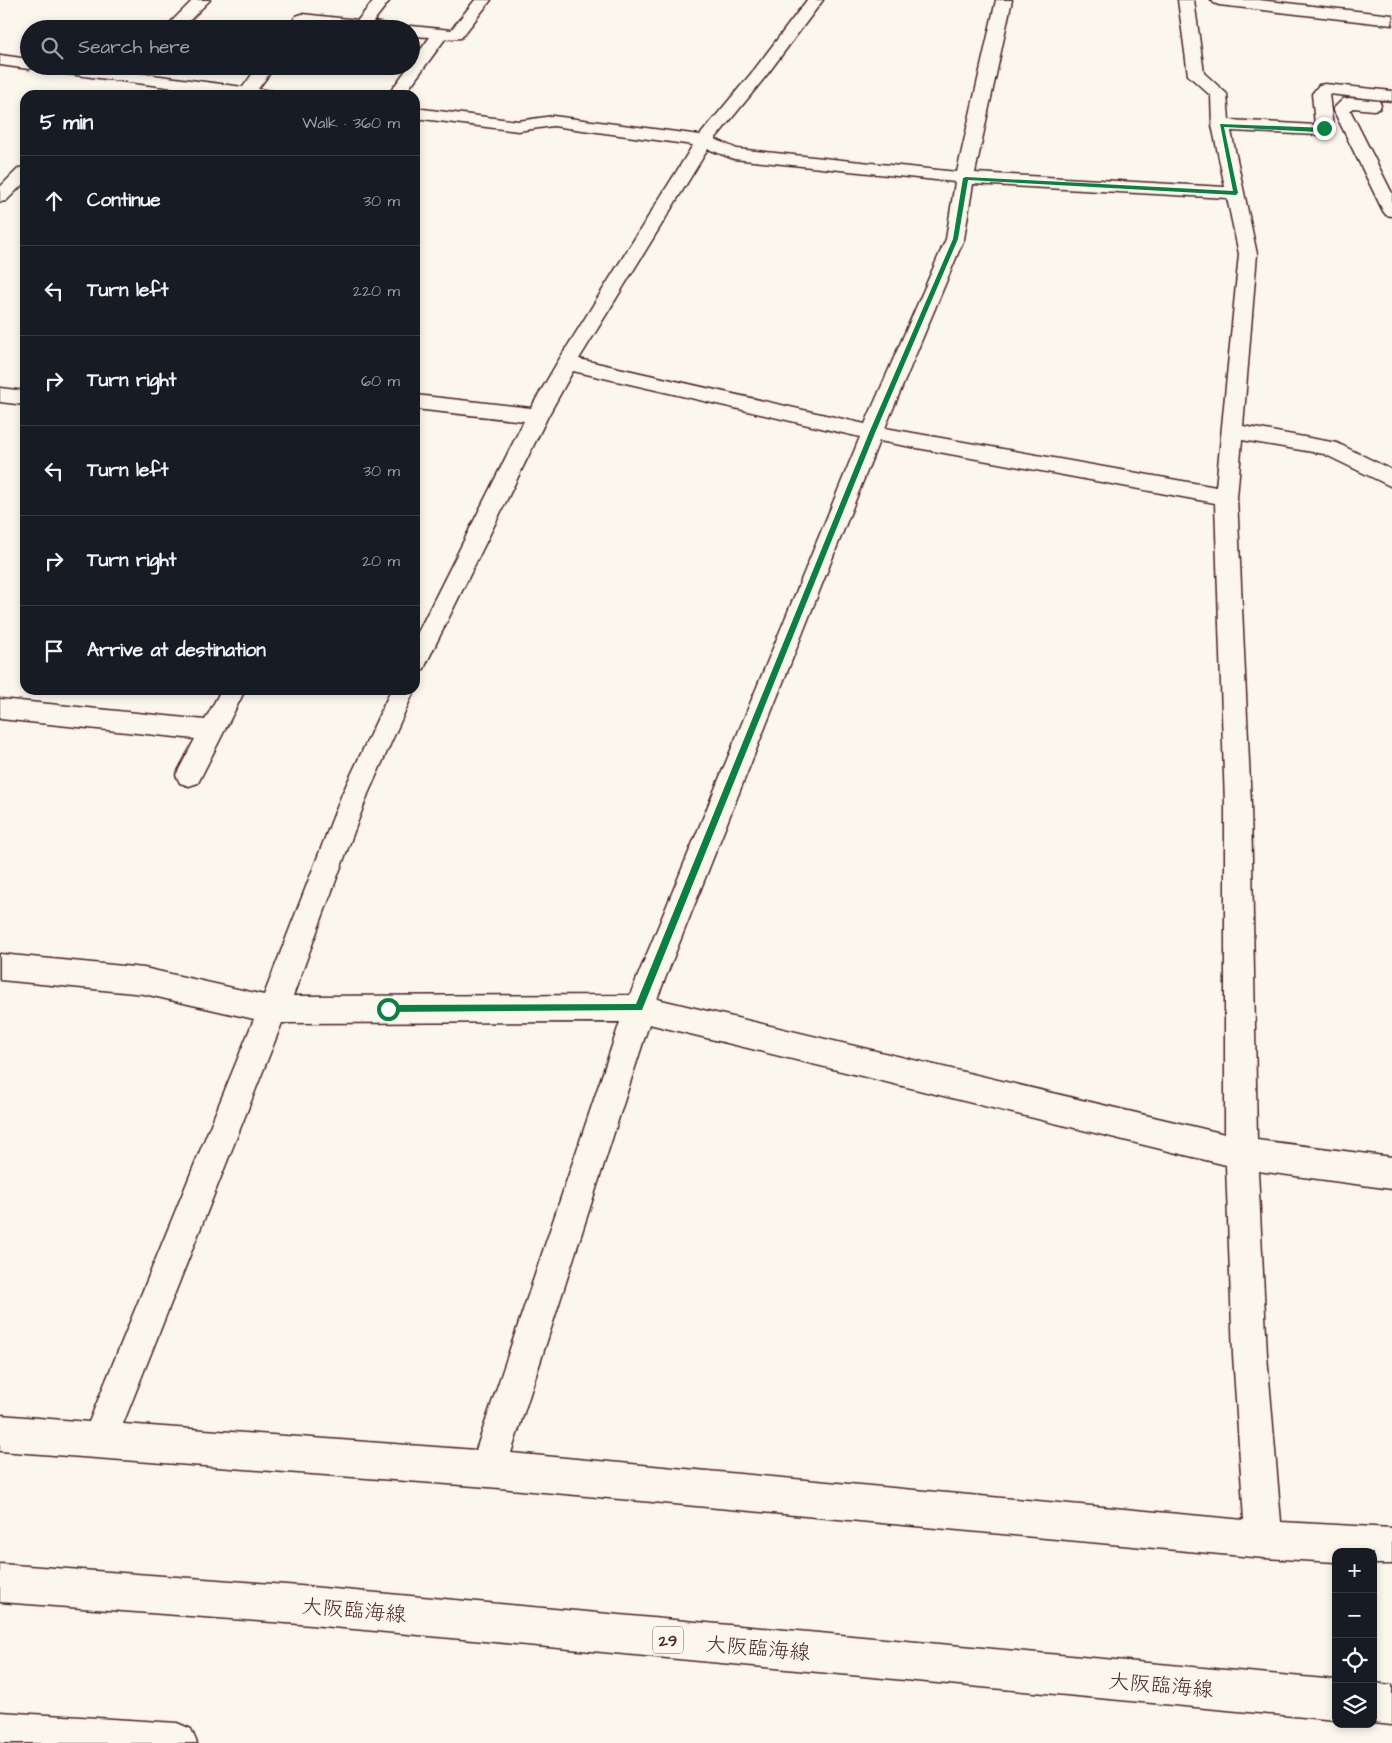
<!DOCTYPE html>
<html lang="en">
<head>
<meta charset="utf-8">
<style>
	body { margin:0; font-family:"Architects Daughter","Klee One",sans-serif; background:#20242c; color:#f1f3f6 }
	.controls { position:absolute; right:15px; bottom:15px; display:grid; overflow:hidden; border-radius:10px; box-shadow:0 2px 8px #0003 }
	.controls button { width:45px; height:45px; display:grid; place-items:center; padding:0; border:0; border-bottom:1px solid #363941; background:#171b24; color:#f1f3f6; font:25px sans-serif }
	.stop { position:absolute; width:15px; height:15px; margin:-11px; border:4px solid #0b8043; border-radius:50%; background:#fff }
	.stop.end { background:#0b8043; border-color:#fff; box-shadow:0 1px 5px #0008 }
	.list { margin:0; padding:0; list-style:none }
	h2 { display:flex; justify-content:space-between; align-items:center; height:65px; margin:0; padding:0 20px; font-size:21px }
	h2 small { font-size:16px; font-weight:400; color:#9ea1a6 }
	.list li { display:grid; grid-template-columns:32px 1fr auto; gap:15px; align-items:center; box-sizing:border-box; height:90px; padding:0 20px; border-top:1px solid #363941 }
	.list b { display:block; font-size:19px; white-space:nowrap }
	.list em { font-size:16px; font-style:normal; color:#9ea1a6 }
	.icon { flex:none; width:28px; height:28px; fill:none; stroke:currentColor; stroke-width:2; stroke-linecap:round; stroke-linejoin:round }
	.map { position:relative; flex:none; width:1392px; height:1743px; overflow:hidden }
	.search { position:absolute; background:#171b24; box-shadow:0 2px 8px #0003; left:20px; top:20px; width:400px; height:55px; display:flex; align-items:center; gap:12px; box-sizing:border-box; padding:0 18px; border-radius:28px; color:#9ea1a6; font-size:19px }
	.panel { position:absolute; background:#171b24; box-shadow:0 2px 8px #0003; left:20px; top:90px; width:400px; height:605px; border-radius:15px }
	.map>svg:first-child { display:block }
</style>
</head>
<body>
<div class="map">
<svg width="1392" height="1743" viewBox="0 0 1392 1743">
	<rect width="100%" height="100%" fill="#fbf7ec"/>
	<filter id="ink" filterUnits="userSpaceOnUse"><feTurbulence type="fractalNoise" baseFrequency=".02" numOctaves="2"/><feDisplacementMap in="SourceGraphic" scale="10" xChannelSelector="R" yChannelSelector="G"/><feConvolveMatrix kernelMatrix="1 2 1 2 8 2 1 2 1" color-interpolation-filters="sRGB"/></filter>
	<g filter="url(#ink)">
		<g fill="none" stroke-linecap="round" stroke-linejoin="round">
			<defs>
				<path id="minor" d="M193 0H210L181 29H164Z
					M374 0H390L373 22 399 26 401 29H348L302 24 296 22 294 19 296 16 302 14 358 20Z
					M475 0H491L461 38 445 39 404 95H388L409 66H411V63L430 37 411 36V29L405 28 411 26 451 30Z
					M807 0H823L766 76 715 139 737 149 957 172 996 0H1012L975 173 1225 187 1212 125 1211 96 1188 75 1178 0H1194L1204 73 1227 94 1229 120 1315 125 1312 94 1319 85 1325 84 1392 91V101L1329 94 1333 128 1330 132 1317 135 1231 131 1257 254 1243 426 1337 443 1392 470V487L1324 454 1242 440 1237 497 1251 805 1257 1140 1392 1157V1189L1258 1171 1267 1355 1281 1522 1392 1528V1564H1373V1552H1336V1562L1264 1558 488 1487 0 1451V1415L89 1422 254 1019 144 994 0 980V954L144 968 264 995 342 794 391 690 415 689 368 794 293 996 630 995 860 437 573 371 548 416 427 662 424 669 415 671V638L524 421 415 409V395L531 408 557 363 693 145 553 126 518 131 415 118V108L518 121 553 116 700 135 754 70ZM708 149 734 159 955 182 946 239 865 424 579 359ZM973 184 1227 198 1239 254 1216 487 885 428 964 239ZM879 441 1215 503 1225 805V1134L657 999ZM620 1022 476 1450 123 1424 282 1023ZM649 1024 1226 1165 1233 1355 1244 1520 511 1453Z
					M1211 0H1259L1392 15V25L1219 5 1214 3Z
					M0 55 29 59V66H36L29 69 0 65Z
					M38 66H85L243 87 258 66H275L258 89 272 91 274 95H228L46 71 40 69Z
					M1349 98 1379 101 1381 105 1379 109 1373 110 1353 108 1350 110 1392 193V216L1386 215 1383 211 1333 109 1343 99Z
					M25 167V182L6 201 0 202V187L19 168Z
					M0 388 25 391V405L0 402Z
					M221 690H245L198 783 189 786 180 783 176 775 195 739 0 719V699L205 720Z"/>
				<path id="major" d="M0 1564 300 1586 1336 1680V1720L300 1624 0 1602Z
					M1373 1683 1392 1685V1725L1373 1723Z
					M0 1712 177 1723 191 1729 197 1743H0Z"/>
			</defs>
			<!-- minor casing -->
			<use href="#minor" stroke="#4a1f2b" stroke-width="3"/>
			<!-- major casing -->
			<use href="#major" stroke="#4a1f2b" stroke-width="3"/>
			<!-- minor -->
			<use href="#minor" fill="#fbf7ec" fill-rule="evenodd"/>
			<!-- major -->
			<use href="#major" fill="#fbf7ec" fill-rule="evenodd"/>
		</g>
	</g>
	<!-- route -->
	<path fill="#0b8043" d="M1220 124 1327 128 1317 132 1224 127 1238 193 1236 195 968 180 958 239 875 433 642 1010 385 1012 384 1009 388 1005 636 1004 869 433 953 239 963 178 966 177 1233 191Z"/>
	<g text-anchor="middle" stroke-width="4.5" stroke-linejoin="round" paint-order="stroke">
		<!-- shield labels -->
		<rect fill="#fbf7ec" stroke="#7f6065" stroke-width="1" x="653" y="1626.5" width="30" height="27" rx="4"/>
		<g font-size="16" font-weight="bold" fill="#4a1f2b">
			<text x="668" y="1646">29</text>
		</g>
		<!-- near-street labels -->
		<g font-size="21" fill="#4a1f2b" stroke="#fbf7ec">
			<text transform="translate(354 1610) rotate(5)" y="7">大阪臨海線</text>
			<text transform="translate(758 1648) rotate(5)" y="7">大阪臨海線</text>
			<text transform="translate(1161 1685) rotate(5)" y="7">大阪臨海線</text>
		</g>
	</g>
</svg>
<div class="controls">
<button>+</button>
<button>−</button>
<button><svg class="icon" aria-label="locate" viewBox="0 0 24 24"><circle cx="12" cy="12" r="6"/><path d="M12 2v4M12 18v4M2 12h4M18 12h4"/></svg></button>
<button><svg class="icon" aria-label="layers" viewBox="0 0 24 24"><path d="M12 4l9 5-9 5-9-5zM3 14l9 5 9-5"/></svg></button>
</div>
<div class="stop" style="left:388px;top:1009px"></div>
<div class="stop end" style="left:1324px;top:128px"></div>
<div class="search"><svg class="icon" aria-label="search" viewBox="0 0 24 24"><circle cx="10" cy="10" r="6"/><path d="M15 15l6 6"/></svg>Search here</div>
<section class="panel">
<h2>5 min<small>Walk · 360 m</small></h2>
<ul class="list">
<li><svg class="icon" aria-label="ahead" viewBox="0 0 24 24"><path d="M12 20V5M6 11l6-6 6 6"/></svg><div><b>Continue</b></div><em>30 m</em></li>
<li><svg class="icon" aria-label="left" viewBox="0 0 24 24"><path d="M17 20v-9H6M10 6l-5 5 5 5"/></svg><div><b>Turn left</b></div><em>220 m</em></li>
<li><svg class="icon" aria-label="right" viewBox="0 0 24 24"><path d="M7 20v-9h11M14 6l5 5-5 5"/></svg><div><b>Turn right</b></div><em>60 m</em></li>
<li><svg class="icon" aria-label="left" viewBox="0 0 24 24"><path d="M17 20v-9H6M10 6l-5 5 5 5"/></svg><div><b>Turn left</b></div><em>30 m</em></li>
<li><svg class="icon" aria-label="right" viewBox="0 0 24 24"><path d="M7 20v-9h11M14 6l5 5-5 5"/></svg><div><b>Turn right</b></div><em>20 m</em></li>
<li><svg class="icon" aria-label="arrive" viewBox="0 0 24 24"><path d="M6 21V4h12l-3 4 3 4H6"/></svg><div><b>Arrive at destination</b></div></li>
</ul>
</section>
</div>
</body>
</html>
